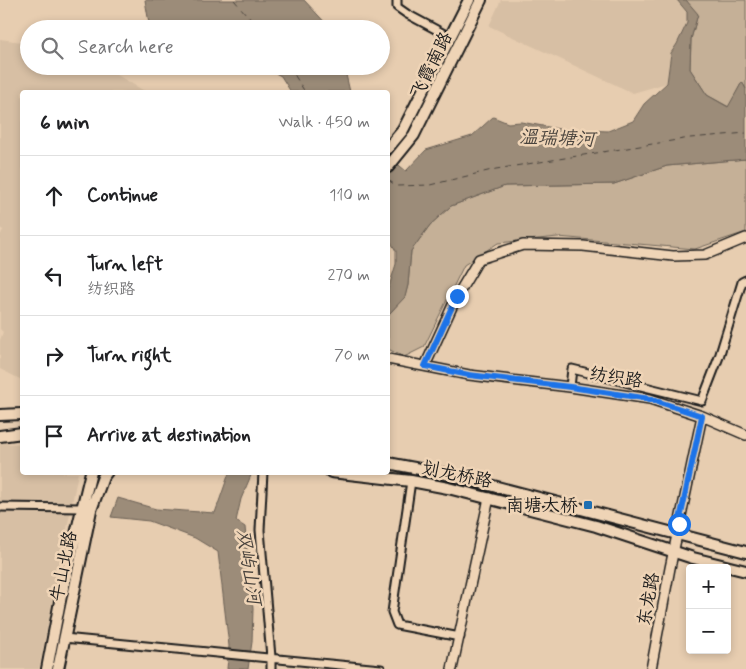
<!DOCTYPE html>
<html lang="en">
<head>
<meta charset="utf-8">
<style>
	body { margin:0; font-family:Mynerve,"LXGW WenKai TC",sans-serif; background:#f2f2f2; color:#202124 }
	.controls { position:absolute; right:15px; bottom:15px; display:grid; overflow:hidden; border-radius:5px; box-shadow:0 2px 8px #0003 }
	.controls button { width:45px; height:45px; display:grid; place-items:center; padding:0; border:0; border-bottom:1px solid #e0e0e0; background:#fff; color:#202124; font:25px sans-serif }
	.stop { position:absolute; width:15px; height:15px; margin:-11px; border:4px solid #1a73e8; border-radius:50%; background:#fff }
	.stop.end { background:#1a73e8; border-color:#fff; box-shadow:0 1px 5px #0008 }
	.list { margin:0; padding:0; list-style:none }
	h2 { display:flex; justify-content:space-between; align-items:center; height:65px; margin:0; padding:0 20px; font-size:21px }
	h2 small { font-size:16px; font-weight:400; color:#757577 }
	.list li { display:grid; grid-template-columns:32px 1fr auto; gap:15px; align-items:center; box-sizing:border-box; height:80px; padding:0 20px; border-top:1px solid #e0e0e0 }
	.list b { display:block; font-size:19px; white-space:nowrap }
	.list p { margin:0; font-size:16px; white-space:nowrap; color:#757577 }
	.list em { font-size:16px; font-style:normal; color:#757577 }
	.icon { flex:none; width:28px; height:28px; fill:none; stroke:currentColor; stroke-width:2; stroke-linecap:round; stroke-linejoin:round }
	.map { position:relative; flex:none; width:746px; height:669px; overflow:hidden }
	.search { position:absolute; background:#fff; box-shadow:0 2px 8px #0003; left:20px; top:20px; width:370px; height:55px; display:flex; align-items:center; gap:12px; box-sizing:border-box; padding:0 18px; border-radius:28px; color:#757577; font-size:19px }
	.panel { position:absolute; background:#fff; box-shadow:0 2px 8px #0003; left:20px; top:90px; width:370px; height:385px; border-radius:5px }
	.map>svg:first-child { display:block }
</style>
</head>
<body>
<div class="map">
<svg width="746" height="669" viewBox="0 0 746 669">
	<rect width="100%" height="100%" fill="#e7cdb0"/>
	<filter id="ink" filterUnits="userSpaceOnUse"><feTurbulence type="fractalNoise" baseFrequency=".02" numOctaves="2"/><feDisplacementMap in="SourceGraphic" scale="10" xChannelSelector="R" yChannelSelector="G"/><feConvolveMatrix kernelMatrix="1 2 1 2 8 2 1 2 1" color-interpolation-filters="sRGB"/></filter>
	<g filter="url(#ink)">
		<!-- built -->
		<path fill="#d7bfa4" d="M501 0H677L687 12V23L677 44 671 53 667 83 633 93 489 26Z
			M0 39 29 43V66H102L146 92H22V380L0 369V340L3 332 0 329V236L3 230 0 228Z
			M0 443 22 444V472L78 473 39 669H0Z"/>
		<!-- green -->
		<path fill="#c5b097" stroke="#70665a" d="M680 0H746V89L742 82 729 107 707 95 690 69 691 39 698 14Z
			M746 159V232L695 249 558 237 498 243 464 265 424 347 404 357 388 349V315L405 296 408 285 411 251 430 225 451 206 505 186 614 184 667 166Z"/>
		<!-- water -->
		<path fill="#9c8c79" stroke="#695f54" d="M145 0H304L331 29H150Z
			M677 0H686L698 14 691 39 690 69 707 95 728 107 742 82 746 89V159L667 166 614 184 505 186 451 206 430 225 411 251 408 285 405 297 388 315V290L396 264V251L388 237V156L406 171 426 150 472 136 493 117 508 123 521 122 559 129 608 131 633 121 644 104 667 83 671 53 677 44 687 23V12Z
			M262 66H344L350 92H291L281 76Z
			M229 473H252L241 499 236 521 245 527 253 609 252 642 248 669H227L229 646 218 552 195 538 149 521 111 517 118 498 156 509 215 513Z"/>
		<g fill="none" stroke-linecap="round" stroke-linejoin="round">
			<!-- ferry -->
			<path stroke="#49433d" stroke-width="1" stroke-dasharray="6 5" stroke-linecap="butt" d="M234 0 259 29
				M289 66 305 92
				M388 180 397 186 430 185 496 169 690 138 746 133"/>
			<defs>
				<path id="minor" d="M397 0V7L407 14 450 37
					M570 387 572 369 702 401 719 357 742 282 746 280
					M263 472 260 530 271 657V669
					M411 481 392 612 397 625 460 637
					M0 507 82 508
					M64 638 381 669"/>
				<path id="tertiary" d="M388 359 469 375 570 387 650 399 702 416 746 435
					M425 366 457 296 479 259 523 245 583 246 673 256 705 255 746 238
					M452 669 489 498
					M651 669 670 568 702 416"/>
				<path id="secondary" d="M388 148 403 130 469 0
					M388 167 414 135 481 0
					M0 415 22 414
					M0 436 22 433
					M388 463 451 475 746 552
					M331 472 411 481 448 488 596 526 693 558 746 571
					M47 669 61 596 91 472
					M58 669 91 510 103 477 107 472"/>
			</defs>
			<!-- minor casing -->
			<use href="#minor" stroke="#1c1c1c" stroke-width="11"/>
			<!-- tertiary casing -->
			<use href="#tertiary" stroke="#1c1c1c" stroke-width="12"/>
			<!-- secondary casing -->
			<use href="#secondary" stroke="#1c1c1c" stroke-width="14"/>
			<!-- minor -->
			<use href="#minor" stroke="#efd4b6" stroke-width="7"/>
			<!-- tertiary -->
			<use href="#tertiary" stroke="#efd4b6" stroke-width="9"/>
			<!-- secondary -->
			<use href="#secondary" stroke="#efd4b6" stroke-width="10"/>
		</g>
	</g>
	<g fill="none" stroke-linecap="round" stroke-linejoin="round" filter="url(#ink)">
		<!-- route -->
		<path stroke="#1a73e8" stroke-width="6" d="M457 296 425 366 469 375 570 387 650 399 702 416 679 524"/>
	</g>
	<!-- markers -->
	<rect fill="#1f6fb2" stroke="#efd4b6" stroke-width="2" x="583" y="500" width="10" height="10" rx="2.5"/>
	<g text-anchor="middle" stroke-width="5" stroke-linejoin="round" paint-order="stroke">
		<!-- street labels -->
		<g font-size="18" fill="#1c1c1c" stroke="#efd4b6">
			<text transform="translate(431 65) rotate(-64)" y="6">飞霞南路</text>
			<text transform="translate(616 377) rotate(9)" y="6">纺织路</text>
			<text transform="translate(457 474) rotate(12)" y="6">划龙桥路</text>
			<text transform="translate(63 566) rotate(-78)" y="6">牛山北路</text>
			<text transform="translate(648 599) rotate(-80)" y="6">东龙路</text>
		</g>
		<!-- poi labels -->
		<g font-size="18" fill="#1c1c1c" stroke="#efd4b6" text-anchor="end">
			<text x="578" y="511">南塘大桥</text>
		</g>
		<!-- water labels -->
		<g font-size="19" font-style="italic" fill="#49433d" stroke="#efd4b6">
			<text transform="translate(557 137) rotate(2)" y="7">温瑞塘河</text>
			<text transform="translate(250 567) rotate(81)" y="7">双屿山河</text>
		</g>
	</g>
</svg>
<div class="controls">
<button>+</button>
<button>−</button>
</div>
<div class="stop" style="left:679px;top:524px"></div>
<div class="stop end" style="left:457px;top:296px"></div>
<div class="search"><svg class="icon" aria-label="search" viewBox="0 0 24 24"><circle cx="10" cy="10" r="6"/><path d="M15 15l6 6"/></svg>Search here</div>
<section class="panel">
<h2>6 min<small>Walk · 450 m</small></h2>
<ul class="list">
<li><svg class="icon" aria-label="ahead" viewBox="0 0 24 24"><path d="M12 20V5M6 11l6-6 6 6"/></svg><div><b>Continue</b></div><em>110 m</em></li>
<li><svg class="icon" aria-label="left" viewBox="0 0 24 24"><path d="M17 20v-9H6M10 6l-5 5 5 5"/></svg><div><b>Turn left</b><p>纺织路</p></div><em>270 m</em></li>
<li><svg class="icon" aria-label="right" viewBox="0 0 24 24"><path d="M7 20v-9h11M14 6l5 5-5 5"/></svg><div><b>Turn right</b></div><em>70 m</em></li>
<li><svg class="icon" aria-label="arrive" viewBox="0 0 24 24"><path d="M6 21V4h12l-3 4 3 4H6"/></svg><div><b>Arrive at destination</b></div></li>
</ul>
</section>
</div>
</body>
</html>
